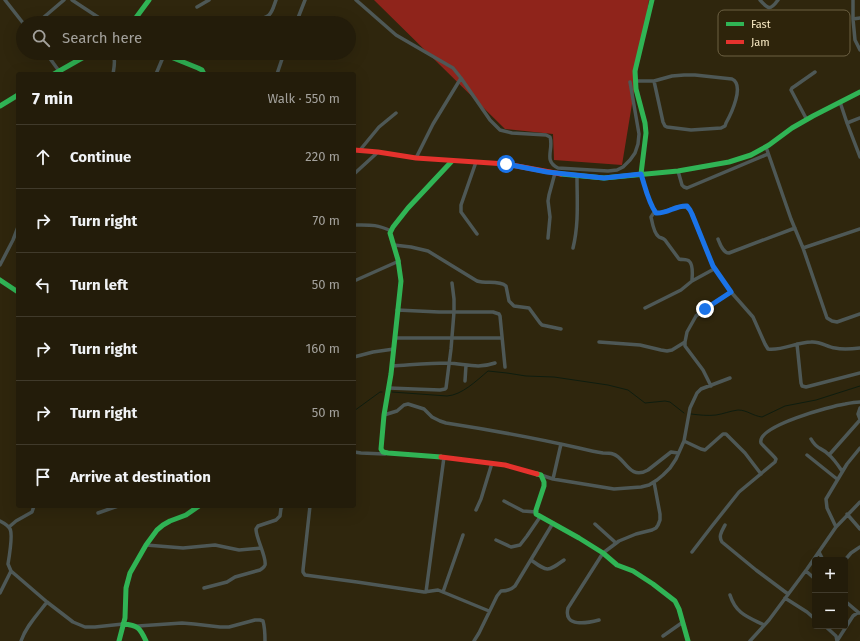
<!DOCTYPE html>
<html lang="en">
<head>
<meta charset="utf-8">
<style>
	body { margin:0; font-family:"Fira Sans",sans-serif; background:#2b2513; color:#f1f3f6 }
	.controls { position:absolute; right:12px; bottom:12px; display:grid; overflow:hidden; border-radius:4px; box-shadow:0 4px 16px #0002 }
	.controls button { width:36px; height:36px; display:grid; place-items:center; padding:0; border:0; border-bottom:1px solid #403a2b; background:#231c0a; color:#f1f3f6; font:20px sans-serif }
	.stop { position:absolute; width:12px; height:12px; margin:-9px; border:3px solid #1a73e8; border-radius:50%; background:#fff }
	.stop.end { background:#1a73e8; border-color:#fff; box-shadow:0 1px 4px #0008 }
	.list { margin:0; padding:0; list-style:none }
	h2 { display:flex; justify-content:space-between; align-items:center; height:52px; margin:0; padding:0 16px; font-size:17px }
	h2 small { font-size:13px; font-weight:400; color:#a3a19c }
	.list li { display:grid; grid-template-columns:26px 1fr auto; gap:12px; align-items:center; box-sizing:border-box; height:64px; padding:0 16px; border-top:1px solid #403a2b }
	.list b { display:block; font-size:15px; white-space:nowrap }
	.list em { font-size:13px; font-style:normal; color:#a3a19c }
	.icon { flex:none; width:22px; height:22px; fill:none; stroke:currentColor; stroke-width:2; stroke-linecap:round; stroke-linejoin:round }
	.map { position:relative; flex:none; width:860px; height:641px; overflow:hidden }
	.search { position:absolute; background:#231c0a; box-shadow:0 4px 16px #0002; left:16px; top:16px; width:340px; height:44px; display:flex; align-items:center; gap:10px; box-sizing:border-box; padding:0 14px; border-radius:22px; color:#a3a19c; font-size:15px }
	.panel { position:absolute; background:#231c0a; box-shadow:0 4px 16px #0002; left:16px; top:72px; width:340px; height:436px; border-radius:4px }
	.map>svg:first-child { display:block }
</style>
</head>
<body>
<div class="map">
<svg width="860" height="641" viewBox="0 0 860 641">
	<rect width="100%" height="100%" fill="#2f260d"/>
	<!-- green -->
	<path fill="#8f241b" d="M374 0H649L622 165 554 160 553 134 505 129Z"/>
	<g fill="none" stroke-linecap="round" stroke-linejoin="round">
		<!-- stream -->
		<path stroke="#0f1d0f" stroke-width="1" d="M392 392 447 396C462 395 476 381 488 371L507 373 526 376 554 377 608 385 628 390 645 403 665 401 670 402 684 413
			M354 411 380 392H382
			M691 414C699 415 708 416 716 415 723 414 730 411 738 410 747 410 753 416 762 417L785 406 816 400 860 386"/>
		<!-- street -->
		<path stroke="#4e5856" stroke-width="3.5" d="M5 0 23 23
			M72 0 107 23
			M356 0 396 35 453 68 461 78 490 120 500 130 512 133 546 135 550 137C554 149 543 161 558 168L608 171 617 170 623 167 630 160 635 153 638 144 639 134 630 82
			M760 0C768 9 770 11 778 0
			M853 0V19L855 40 860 50
			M197 7 209 0
			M853 19 860 18
			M37 23 64 0
			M239 23C246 21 264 20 269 15 273 11 274 5 276 0
			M296 23 305 0
			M46 53 59 71
			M182 62 186 53
			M113 74C114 67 116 60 113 53
			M156 74 164 55
			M277 74 284 53
			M635 81H654L672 76 684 75H695L732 79C745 85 731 114 726 123L725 126 721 128 691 130 667 127 665 126 663 122 654 81
			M840 102 847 123 860 157
			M807 120 791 90 792 88 795 86 815 72
			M847 123 860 118
			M766 147 791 219 803 248 827 318 832 321 837 322 860 314
			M360 150 379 127 396 113
			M416 158 433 124 461 78
			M476 162 461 205V212L477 234
			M678 171 682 185 684 187 687 188 768 154
			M354 174 378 152
			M641 174C645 186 648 202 656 213 668 214 680 200 690 210L713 266 731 292 753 317 765 344 768 349C782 351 797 342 811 342 820 341 827 347 835 348 843 350 852 349 860 348
			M655 211 651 217C652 222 654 234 659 237 661 238 663 238 665 240L679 259C682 260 687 259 689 261 694 265 692 276 692 281L714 269
			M354 225C370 225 376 224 391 231
			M548 238 550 217 548 201 549 195 555 173
			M718 239C720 244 723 253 729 253L795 228
			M394 245 411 247 428 251 477 281C486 284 499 280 506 286L509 301 514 306 529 308 540 323 542 325 561 329
			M573 248C579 224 577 200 577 176
			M803 248 860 229
			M0 265 13 240 18 227
			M354 281 399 261
			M645 308 681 290 692 281
			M397 310 439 312H493L499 314 500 316 505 367
			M395 338H502
			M599 342 640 345 661 350 667 351 672 350 685 342
			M797 344 801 383 802 386 806 387 860 373
			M354 357 373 352 394 349
			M392 366C410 365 429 363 448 363 466 364 478 369 495 363
			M465 381 466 365
			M711 386 703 370 685 346V342L687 332 696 316 705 309 731 292
			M389 388 440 390 445 389 446 388 451 349 454 312V299L452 283
			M860 408 858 414 860 419
			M384 415 397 411 404 405 408 404 424 409 432 417 440 421 446 423C491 430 535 438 579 448 587 450 595 452 603 453 606 453 610 453 613 454 625 457 629 481 648 470L671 452 678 453
			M811 439C817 450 821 447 828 454 833 458 838 465 842 471
			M684 441 701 449 705 450 723 434H726L745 453 761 474
			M354 452 361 453 385 454
			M807 455 837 479
			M829 455 860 420
			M541 475 553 479 614 489 641 487 649 485 657 480 663 475 670 468 676 459 684 441 690 408 697 393 701 389 730 378
			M553 479 561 444
			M504 501 523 511 536 512
			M310 506 303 570V572L305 575 357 582 424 592 438 590 489 611
			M476 510 481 499 492 463
			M98 513 118 506
			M847 514 860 529
			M0 521C4 523 8 525 10 529 13 534 9 558 8 564L11 571 18 577 47 602 73 622 85 627H95L123 624
			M595 524 616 543
			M725 525C722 531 718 536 722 542L756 570 788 594
			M9 527 16 521 32 512 34 506
			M836 527 827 508 826 499 847 464 860 448
			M496 540 511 547 520 545 527 536 540 517
			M146 545 183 548 215 545 239 550 261 548
			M692 552 712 526 739 492 775 462 776 459C773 455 762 445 761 443 756 426 832 406 845 404 850 403 855 402 860 402
			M819 552 823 560
			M531 560C548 572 547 572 564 560
			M845 560 851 553 860 547
			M806 571 815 579
			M204 588 227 582 235 577 260 570C262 568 264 568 265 565 267 557 256 539 256 529L258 526 276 520 280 516 281 508 283 506
			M426 592 444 457
			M443 592 463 535
			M0 593 11 571
			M730 595C736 614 748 617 764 625
			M785 598 807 612 815 619
			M845 601 859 613
			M599 620C588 623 563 628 568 608L603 553 619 541 636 534 652 530 656 528 658 525 660 520V514L654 482
			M138 626 182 623 194 624 220 627H229L255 620H260L263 621C265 628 265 634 265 641
			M825 626 836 636 837 641
			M663 636 683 622
			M21 641C26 626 38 614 47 602
			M474 641 479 633 497 596 501 591C506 591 511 590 515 586L553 523
			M750 641 769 620 807 569 836 527 860 502
			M837 641 853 616 857 613H860"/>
		<!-- fast -->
		<path stroke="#30b455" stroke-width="5" d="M132 23 149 0
			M161 53 198 68 202 70 204 74
			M54 74 91 53
			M0 106 18 95
			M561 174 604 178 678 171 729 162 751 155 769 145 792 128 813 116 860 92
			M641 174 646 133 645 123 636 89 635 71 652 0
			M0 280 18 292
			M441 457 388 453 383 452 381 449 384 415 391 374 401 281 398 260 390 233 393 227 408 208 452 161
			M537 474 541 475 544 482V486L536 510V514L579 538 603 553 617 565 633 571 653 584 675 601 679 609 688 641
			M123 624C138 625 140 628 146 641
			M119 641 125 618 126 588 130 573 146 545 157 530 163 525 170 521 186 515 199 506"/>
		<!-- jam -->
		<path stroke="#e5322d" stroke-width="5" d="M354 150 378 152 416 158 506 164 561 174
			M441 457 505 465 537 474"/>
	</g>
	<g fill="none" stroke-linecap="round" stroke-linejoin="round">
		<!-- route -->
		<path stroke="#1a73e8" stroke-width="5" d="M506 164 547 172 604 178 641 174C645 186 648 202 656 213 667 214 676 205 687 206L690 210 692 214 713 266 731 292 705 309"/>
	</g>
	<!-- legend -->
	<rect x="718" y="10" width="132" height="46" rx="6" fill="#2e240b" stroke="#6c6043" stroke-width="1"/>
	<rect x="726" y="22" width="18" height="4" fill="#30b455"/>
	<rect x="726" y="40" width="18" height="4" fill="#e5322d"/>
	<g font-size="11" fill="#fbecc6">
		<text x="751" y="28">Fast</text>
		<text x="751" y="46">Jam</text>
	</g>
</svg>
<div class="controls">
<button>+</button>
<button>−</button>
</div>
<div class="stop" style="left:506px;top:164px"></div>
<div class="stop end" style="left:705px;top:309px"></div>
<div class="search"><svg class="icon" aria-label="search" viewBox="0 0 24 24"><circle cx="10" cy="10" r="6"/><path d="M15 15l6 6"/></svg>Search here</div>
<section class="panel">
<h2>7 min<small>Walk · 550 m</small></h2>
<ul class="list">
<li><svg class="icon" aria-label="ahead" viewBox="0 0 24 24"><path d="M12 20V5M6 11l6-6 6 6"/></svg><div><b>Continue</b></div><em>220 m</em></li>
<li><svg class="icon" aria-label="right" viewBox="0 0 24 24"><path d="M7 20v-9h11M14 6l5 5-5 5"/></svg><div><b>Turn right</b></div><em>70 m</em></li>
<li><svg class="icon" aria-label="left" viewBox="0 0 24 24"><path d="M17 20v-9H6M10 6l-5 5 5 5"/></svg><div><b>Turn left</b></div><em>50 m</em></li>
<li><svg class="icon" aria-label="right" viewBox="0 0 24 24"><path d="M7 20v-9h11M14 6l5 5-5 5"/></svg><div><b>Turn right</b></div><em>160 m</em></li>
<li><svg class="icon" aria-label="right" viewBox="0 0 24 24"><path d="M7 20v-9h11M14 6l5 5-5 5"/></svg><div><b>Turn right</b></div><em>50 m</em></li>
<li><svg class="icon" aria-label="arrive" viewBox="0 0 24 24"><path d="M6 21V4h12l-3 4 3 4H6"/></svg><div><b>Arrive at destination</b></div></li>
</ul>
</section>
</div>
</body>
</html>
